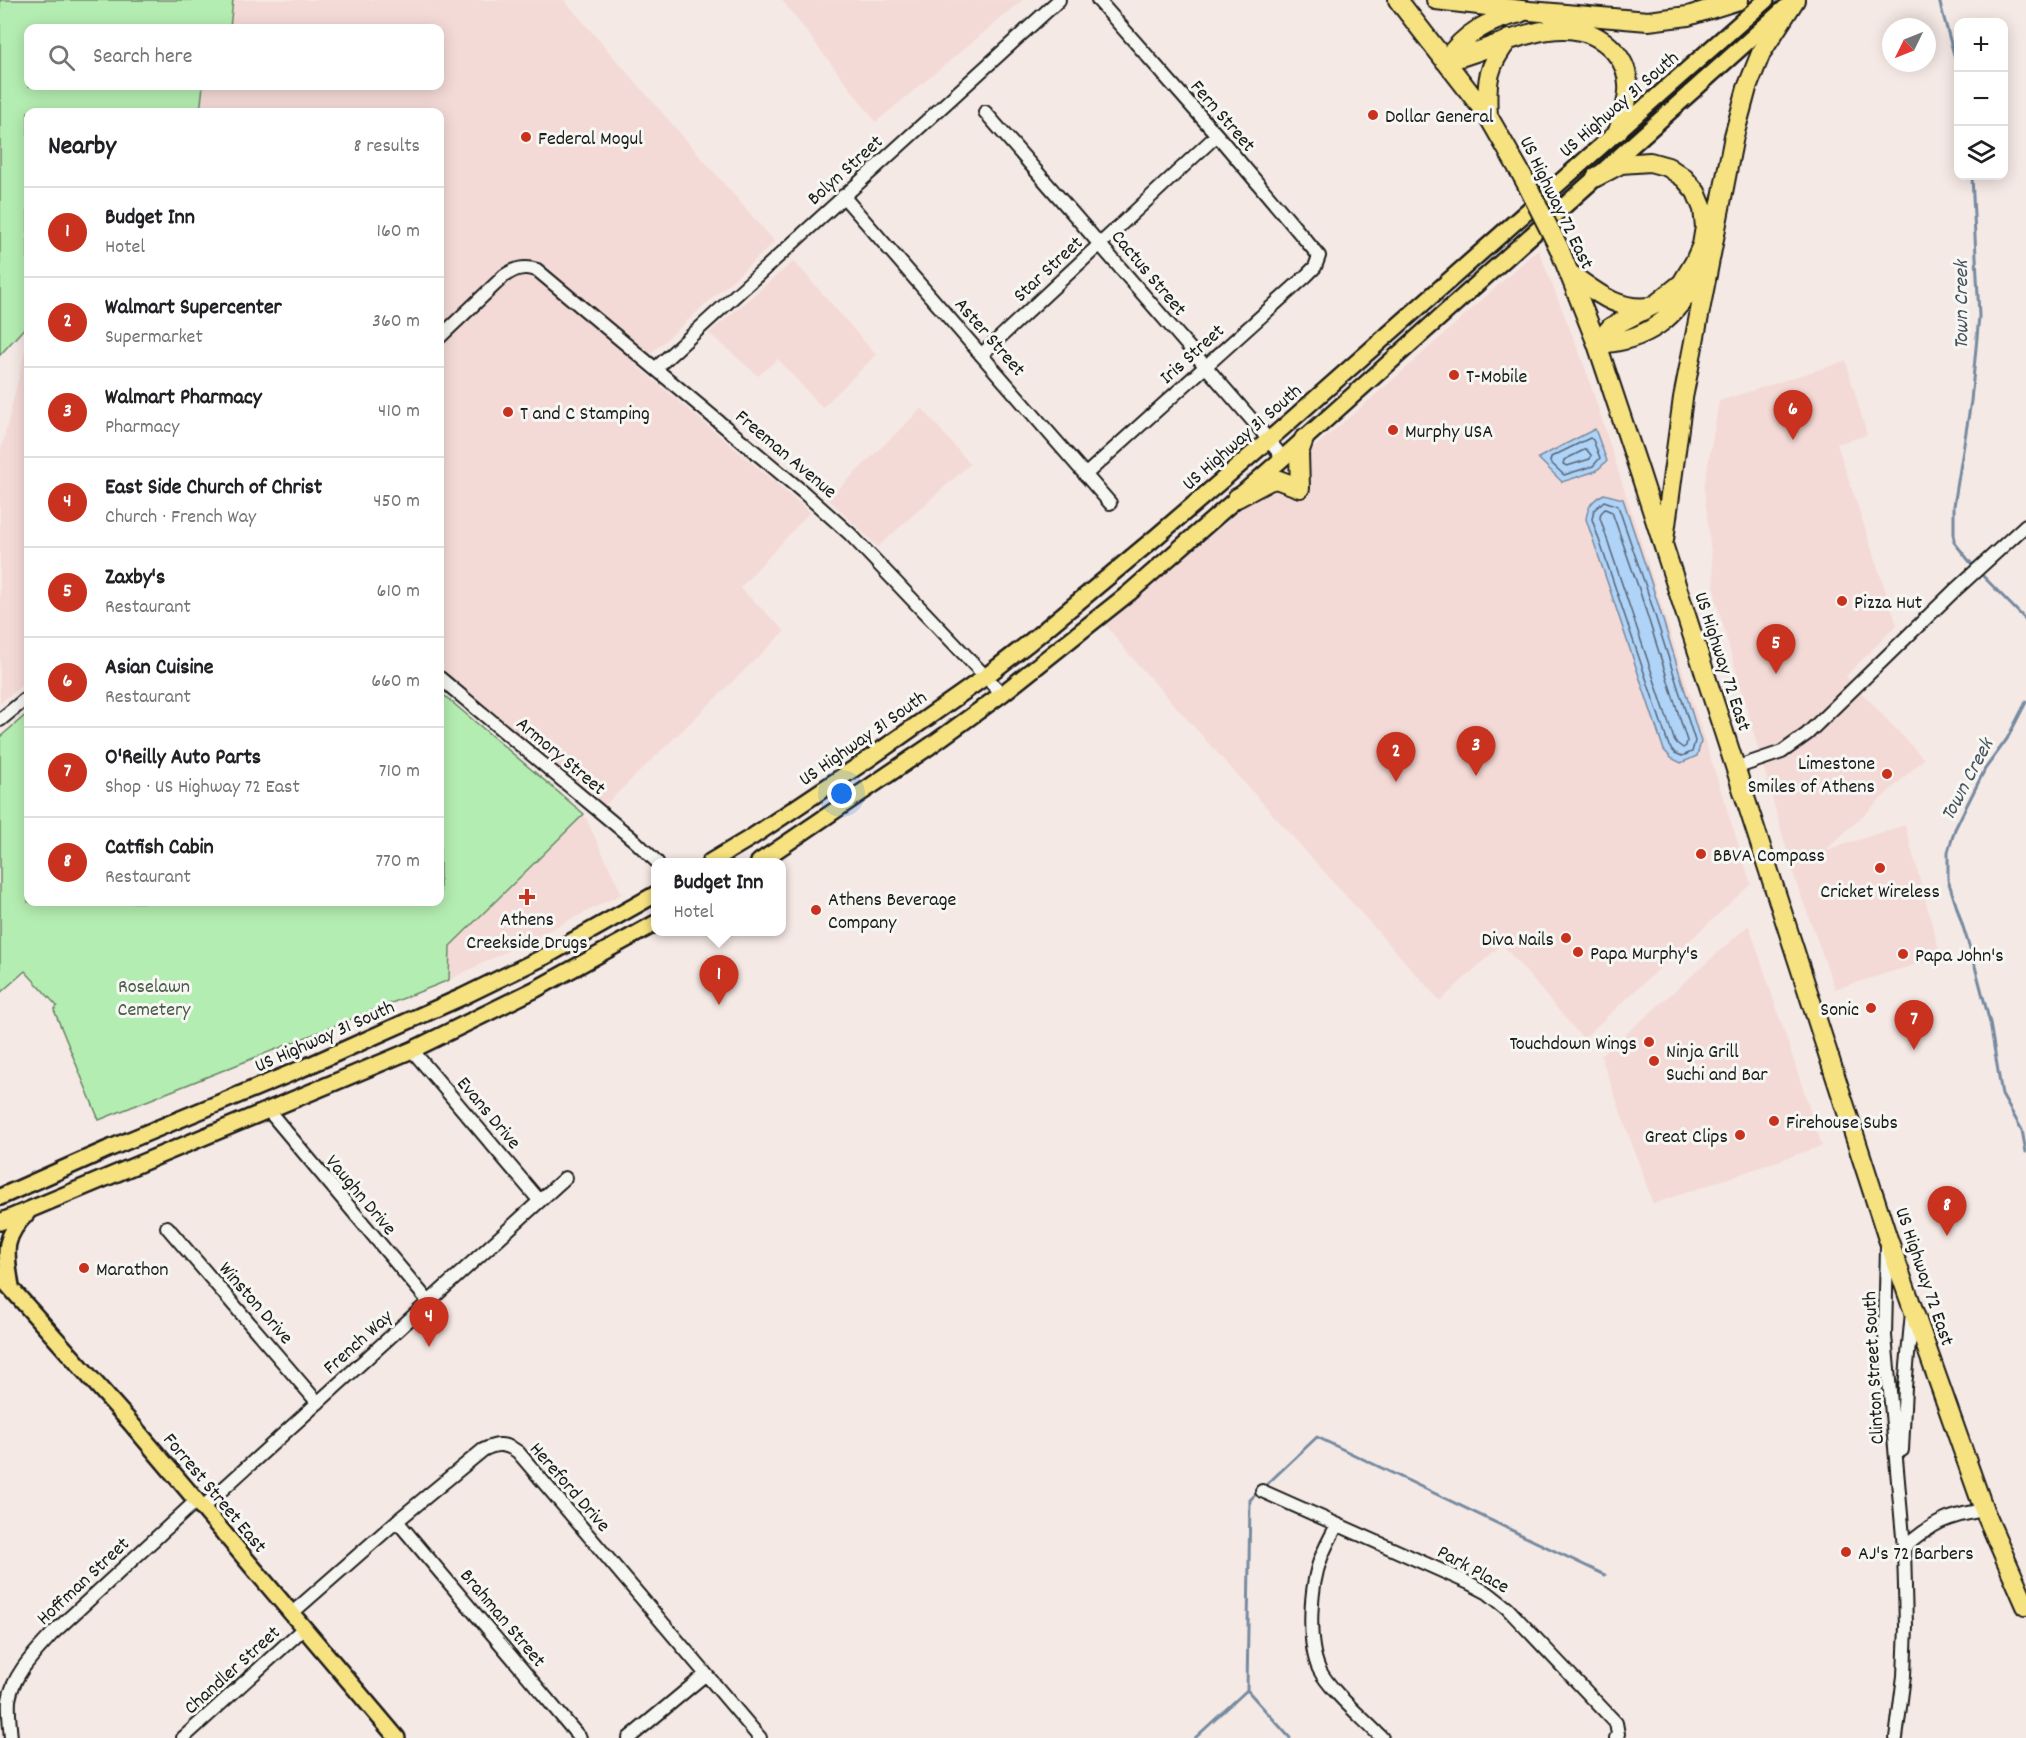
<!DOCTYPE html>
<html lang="en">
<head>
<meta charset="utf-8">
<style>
	body { margin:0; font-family:Dekko,sans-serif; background:#f2f2f2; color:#202124 }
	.controls { position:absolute; right:18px; top:18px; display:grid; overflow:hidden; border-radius:12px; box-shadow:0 3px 15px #0003 }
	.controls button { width:54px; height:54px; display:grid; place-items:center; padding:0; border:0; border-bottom:2px solid #e0e0e0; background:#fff; color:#202124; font:30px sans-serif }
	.compass { position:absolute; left:1882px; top:18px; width:54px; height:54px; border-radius:50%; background:#fff; box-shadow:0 3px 15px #0003; rotate:227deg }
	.you { position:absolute; left:842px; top:794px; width:21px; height:21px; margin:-15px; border:4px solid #fff; border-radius:50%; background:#1a73e8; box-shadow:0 0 0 9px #1a73e833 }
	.badge { display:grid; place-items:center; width:39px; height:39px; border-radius:50%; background:#c8321e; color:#fff; font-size:20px; font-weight:700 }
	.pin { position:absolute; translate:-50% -50px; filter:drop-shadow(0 2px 3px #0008) }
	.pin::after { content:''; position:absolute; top:32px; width:21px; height:18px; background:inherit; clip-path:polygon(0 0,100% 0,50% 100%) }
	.popup { position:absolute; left:651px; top:858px; width:135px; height:78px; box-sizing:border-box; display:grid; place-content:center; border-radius:12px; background:#fff; filter:drop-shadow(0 2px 4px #0005); font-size:20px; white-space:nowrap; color:#757577 }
	.popup b { font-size:22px; color:#202124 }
	.popup::after { content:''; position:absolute; left:50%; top:100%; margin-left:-12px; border:12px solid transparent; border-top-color:#fff }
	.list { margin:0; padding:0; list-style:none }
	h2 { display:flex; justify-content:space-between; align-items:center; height:78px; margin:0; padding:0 24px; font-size:26px }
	h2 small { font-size:20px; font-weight:400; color:#757577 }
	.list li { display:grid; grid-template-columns:39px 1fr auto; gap:18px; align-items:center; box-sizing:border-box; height:90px; padding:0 24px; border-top:2px solid #e0e0e0 }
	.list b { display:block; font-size:22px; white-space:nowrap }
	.list p { margin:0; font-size:20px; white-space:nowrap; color:#757577 }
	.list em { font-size:20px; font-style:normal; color:#757577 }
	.icon { flex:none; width:33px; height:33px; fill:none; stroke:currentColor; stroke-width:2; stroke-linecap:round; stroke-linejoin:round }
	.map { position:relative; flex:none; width:2026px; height:1738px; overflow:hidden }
	.search { position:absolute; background:#fff; box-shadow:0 3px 15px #0003; left:24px; top:24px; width:420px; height:66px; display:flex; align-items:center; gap:15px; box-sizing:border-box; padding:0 21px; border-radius:12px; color:#757577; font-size:22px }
	.panel { position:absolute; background:#fff; box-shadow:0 3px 15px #0003; left:24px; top:108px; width:420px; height:798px; border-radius:12px }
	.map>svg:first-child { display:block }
</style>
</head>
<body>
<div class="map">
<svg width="2026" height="1738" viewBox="0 0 2026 1738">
	<rect width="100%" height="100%" fill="#f5e9e5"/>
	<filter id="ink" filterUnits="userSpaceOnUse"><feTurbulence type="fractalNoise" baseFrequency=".0167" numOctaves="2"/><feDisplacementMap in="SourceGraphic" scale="12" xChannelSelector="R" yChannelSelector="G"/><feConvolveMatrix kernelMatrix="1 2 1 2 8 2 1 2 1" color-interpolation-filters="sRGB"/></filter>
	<g filter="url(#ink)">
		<!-- built -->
		<path fill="#f4dad6" d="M215 0H564L775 242 637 366 810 512 740 588 785 631 602 808 440 670V112H200L204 86H440V28H211Z
			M782 0H1023L876 122Z
			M1538 249 1585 367 1751 884 1583 1039 1502 944 1440 1001 1125 650 1106 625 1403 371Z
			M794 261 876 355 822 408 778 359 758 376 709 333Z
			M28 339V680L0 703V454Z
			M1846 361 1867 435 1837 444 1897 625 1846 676 1924 759 1826 850 1905 825 1941 957 1835 989 1796 882 1716 601 1704 488 1719 401Z
			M922 408 970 464 878 547 828 499Z
			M584 814 622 894 449 980 450 946Z
			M1749 925 1822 1146 1653 1204 1601 1056Z"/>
		<!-- green -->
		<path fill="#b4edb1" stroke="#688466" stroke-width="1.5" d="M0 0H233L230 28H28V86H203L200 112H28V324L0 355Z
			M440 692 584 814 450 946 449 980 99 1120 54 1010 57 1006 25 971 0 993V737L28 713V902H440Z"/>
		<!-- water -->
		<path fill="#b0d3f8" stroke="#758aa0" stroke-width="1.5" d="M1595 429 1607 461 1596 471 1562 482 1538 458Z
			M1604 494 1623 499 1652 585 1701 742 1697 756 1681 763 1671 758 1664 750 1586 519C1588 506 1592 500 1604 494Z"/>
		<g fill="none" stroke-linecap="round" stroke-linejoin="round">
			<!-- shore -->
			<path stroke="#576574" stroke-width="1.5" d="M1590 438 1593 440 1600 458 1593 466 1564 475 1550 462 1551 457Z
				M1586 449 1591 455 1590 459 1567 466 1563 464 1564 460Z
				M1604 501 1618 506 1646 587 1695 741 1692 752 1682 756 1675 753 1669 746 1592 519 1594 510Z
				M1605 509 1612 512 1639 589 1687 741 1686 746 1683 748 1675 742 1600 518 1601 513Z"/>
			<!-- stream -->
			<path stroke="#758aa0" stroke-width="3" d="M1939 0 1958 69
				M1972 176 1979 316 1971 401 1954 506V542L1974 567
				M1979 572 2026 620
				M2026 702 2007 739 1985 769 1955 829 1948 852V880L1972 955 1990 1023 2002 1095 2022 1130 2026 1152
				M1263 1488 1317 1437 1605 1575
				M1258 1492 1250 1500 1247 1690 1290 1738
				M1195 1738 1247 1690"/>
			<defs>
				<path id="minor" d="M985 112 1259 428 1283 458
					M843 196 1110 503
					M440 337 504 276C516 268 524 266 537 270L803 492 850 534 1002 694
					M981 355 1217 135
					M656 368 1059 0
					M1085 475 1306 276 1315 267 1319 256 1217 135 1098 0
					M440 678 635 841 657 862
					M0 720 28 697
					M1735 768 1782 752 1807 734 1954 591 2026 525
					M412 1050 539 1200
					M268 1110 429 1302
					M167 1227 318 1403
					M1887 1247 1885 1336 1904 1548 1906 1626 1904 1676 1896 1738
					M1902 1450 1905 1387 1912 1312
					M1262 1491 1469 1583 1488 1593 1507 1608 1616 1723 1618 1734 1616 1738
					M202 1508 565 1178
					M397 1521 580 1738
					M1337 1525C1331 1536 1325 1547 1321 1558 1310 1586 1307 1642 1319 1669 1330 1691 1364 1719 1382 1738
					M1904 1548C1932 1523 1947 1516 1984 1510
					M291 1614 397 1521 483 1450C497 1443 505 1443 518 1452L760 1738
					M11 1738C10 1726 8 1712 9 1700 13 1674 35 1653 52 1634L196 1501
					M183 1738 304 1628
					M629 1738 706 1674"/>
				<path id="major" d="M710 862 752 837 867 760 985 677 1030 642 1156 537 1279 431 1766 0
					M759 862 930 746 1002 694 1129 593 1283 458 1785 8
					M0 1197 108 1149 301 1069 462 997 546 956 656 894
					M0 1222 412 1050 536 989 656 923
					M0 1276 129 1421 397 1738
					M11 1287C6 1253 1 1239 27 1213"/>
				<path id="highway" d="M1398 0 1488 116 1523 177
					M1436 0 1530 11 1648 21 1688 16 1739 0
					M1445 61C1496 51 1570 0 1615 52 1636 76 1628 103 1618 131
					M1445 61C1465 33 1487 21 1520 13
					M1488 116C1486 82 1487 66 1509 39
					M1596 177 1621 164 1650 162 1668 167 1684 178 1696 192 1703 209 1705 227 1702 245 1694 263 1682 283 1656 304 1611 327 1597 344
					M1559 248 1597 344 1639 470 1887 1236 1984 1510 2026 1606
					M1569 273C1594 290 1616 311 1649 307
					M1597 344C1648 341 1677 318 1700 272
					M1237 498 1269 481 1276 479 1300 488 1299 453 1304 439
					M1664 540 1683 398 1734 136 1747 88 1761 53 1795 0"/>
			</defs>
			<!-- minor casing -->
			<use href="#minor" stroke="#1c1c1c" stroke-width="16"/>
			<!-- major casing -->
			<use href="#major" stroke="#1c1c1c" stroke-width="20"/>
			<!-- highway casing -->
			<use href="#highway" stroke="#1c1c1c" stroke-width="22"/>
			<!-- minor -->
			<use href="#minor" stroke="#f6f6f2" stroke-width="12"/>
			<!-- major -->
			<use href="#major" stroke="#f6e281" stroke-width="15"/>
			<!-- highway -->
			<use href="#highway" stroke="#f6e281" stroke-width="18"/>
			<defs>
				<path id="highway-bridge" d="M1523 177 1559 248"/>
			</defs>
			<!-- highway-bridge casing -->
			<use href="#highway-bridge" stroke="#1c1c1c" stroke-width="22" stroke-linecap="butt"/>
			<!-- highway-bridge -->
			<use href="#highway-bridge" stroke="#f6e281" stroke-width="18"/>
		</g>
	</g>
	<!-- markers -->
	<g fill="#c8321e" stroke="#f6f6f2" stroke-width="2">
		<circle cx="1373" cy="115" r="6"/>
		<circle cx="526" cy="137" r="6"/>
		<circle cx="1454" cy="375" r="6"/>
		<circle cx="508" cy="412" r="6"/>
		<circle cx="1393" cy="430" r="6"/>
		<circle cx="1842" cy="601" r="6"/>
		<circle cx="1887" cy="774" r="6"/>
		<circle cx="1701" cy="854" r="6"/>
		<circle cx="1880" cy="868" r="6"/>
		<path d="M524 888h6v6h6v6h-6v6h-6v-6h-6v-6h6z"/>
		<circle cx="816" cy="910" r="6"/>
		<circle cx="1566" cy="938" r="6"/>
		<circle cx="1578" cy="952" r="6"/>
		<circle cx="1903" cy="954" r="6"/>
		<circle cx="1871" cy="1008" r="6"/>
		<circle cx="1649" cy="1042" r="6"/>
		<circle cx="1654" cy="1061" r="6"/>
		<circle cx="1774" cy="1121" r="6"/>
		<circle cx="1740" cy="1135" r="6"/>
		<circle cx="84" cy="1268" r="6"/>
		<circle cx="1846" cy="1552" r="6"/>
	</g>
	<g text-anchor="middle" stroke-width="6" stroke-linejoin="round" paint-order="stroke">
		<!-- street labels -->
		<g font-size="20" fill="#1c1c1c" stroke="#f6f6f2">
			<text transform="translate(1618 103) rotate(-41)" y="7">US Highway 31 South</text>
			<text transform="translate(1224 115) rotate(49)" y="7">Fern Street</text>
			<text transform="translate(844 169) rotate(-42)" y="7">Bolyn Street</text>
			<text transform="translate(1558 202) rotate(64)" y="7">US Highway 72 East</text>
			<text transform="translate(1047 268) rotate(-43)" y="7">Star Street</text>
			<text transform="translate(1150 272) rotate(50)" y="7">Cactus Street</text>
			<text transform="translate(991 336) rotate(49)" y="7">Aster Street</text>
			<text transform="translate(1191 353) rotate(-42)" y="7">Iris Street</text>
			<text transform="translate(1241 436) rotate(-41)" y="7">US Highway 31 South</text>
			<text transform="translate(787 453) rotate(40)" y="7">Freeman Avenue</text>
			<text transform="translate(1724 661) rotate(72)" y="7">US Highway 72 East</text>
			<text transform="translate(862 737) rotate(-35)" y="7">US Highway 31 South</text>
			<text transform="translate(562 755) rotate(40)" y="7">Armory Street</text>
			<text transform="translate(324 1035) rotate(-24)" y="7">US Highway 31 South</text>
			<text transform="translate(490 1112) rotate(50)" y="7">Evans Drive</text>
			<text transform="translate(362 1194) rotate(50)" y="7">Vaughn Drive</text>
			<text transform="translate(1926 1276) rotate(71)" y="7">US Highway 72 East</text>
			<text transform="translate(257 1302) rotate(49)" y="7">Winston Drive</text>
			<text transform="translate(357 1341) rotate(-42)" y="7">French Way</text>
			<text transform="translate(1872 1368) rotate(-93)" y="7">Clinton Street South</text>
			<text transform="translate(571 1486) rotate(49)" y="7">Hereford Drive</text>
			<text transform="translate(216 1492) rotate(50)" y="7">Forrest Street East</text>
			<text transform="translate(1474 1568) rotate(29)" y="7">Park Place</text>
			<text transform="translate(82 1580) rotate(-43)" y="7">Hoffman Street</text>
			<text transform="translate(504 1617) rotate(50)" y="7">Brahman Street</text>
			<text transform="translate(231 1669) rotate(-42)" y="7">Chandler Street</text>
		</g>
		<!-- poi labels -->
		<g font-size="20" fill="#1c1c1c" stroke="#f6f6f2" text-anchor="start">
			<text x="1385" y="122">Dollar General</text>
			<text x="538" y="144">Federal Mogul</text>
			<text x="1466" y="382">T-Mobile</text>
			<text x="520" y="419">T and C Stamping</text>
			<text x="1405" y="437">Murphy USA</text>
			<text x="1854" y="608">Pizza Hut</text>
			<text x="1875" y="769" text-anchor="end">Limestone<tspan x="1875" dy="23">Smiles of Athens</tspan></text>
			<text x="1713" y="861">BBVA Compass</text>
			<text x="1880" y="897" text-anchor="middle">Cricket Wireless</text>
			<text x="828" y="905">Athens Beverage<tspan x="828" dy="23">Company</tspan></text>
			<text x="527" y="925" text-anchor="middle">Athens<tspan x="527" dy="23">Creekside Drugs</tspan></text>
			<text x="1554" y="945" text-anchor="end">Diva Nails</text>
			<text x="1590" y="959">Papa Murphy's</text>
			<text x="1915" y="961">Papa John's</text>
			<text x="1859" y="1015" text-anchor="end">Sonic</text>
			<text x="1637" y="1049" text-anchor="end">Touchdown Wings</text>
			<text x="1666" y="1057">Ninja Grill<tspan x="1666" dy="23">Suchi and Bar</tspan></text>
			<text x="1786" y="1128">Firehouse Subs</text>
			<text x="1728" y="1142" text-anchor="end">Great Clips</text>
			<text x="96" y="1275">Marathon</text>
			<text x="1858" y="1559">AJ's 72 Barbers</text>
		</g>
		<!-- park labels -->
		<g font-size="20" fill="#4a5b49" stroke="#f6f6f2">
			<text x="154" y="992">Roselawn<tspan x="154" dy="23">Cemetery</tspan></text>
		</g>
		<!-- water labels -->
		<g font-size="21" font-style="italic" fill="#48535e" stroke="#f6f6f2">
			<text transform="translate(1960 305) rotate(-90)" y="7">Town Creek</text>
			<text transform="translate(1966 779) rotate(-62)" y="7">Town Creek</text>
		</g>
	</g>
</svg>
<div class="controls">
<button>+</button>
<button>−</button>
<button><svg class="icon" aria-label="layers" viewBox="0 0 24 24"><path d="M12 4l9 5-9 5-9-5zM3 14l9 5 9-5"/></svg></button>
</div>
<svg class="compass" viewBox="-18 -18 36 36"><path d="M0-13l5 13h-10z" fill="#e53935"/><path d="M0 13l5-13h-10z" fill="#757577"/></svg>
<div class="you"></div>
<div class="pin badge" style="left:719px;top:1005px">1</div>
<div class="popup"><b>Budget Inn</b>Hotel</div>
<div class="pin badge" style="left:1396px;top:782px">2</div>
<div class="pin badge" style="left:1476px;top:776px">3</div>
<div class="pin badge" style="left:429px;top:1347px">4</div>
<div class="pin badge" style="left:1776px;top:674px">5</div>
<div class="pin badge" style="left:1793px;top:440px">6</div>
<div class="pin badge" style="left:1914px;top:1050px">7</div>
<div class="pin badge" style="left:1947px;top:1236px">8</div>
<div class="search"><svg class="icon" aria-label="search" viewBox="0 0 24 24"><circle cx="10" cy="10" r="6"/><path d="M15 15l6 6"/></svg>Search here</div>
<section class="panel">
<h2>Nearby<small>8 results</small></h2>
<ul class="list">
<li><span class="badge">1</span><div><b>Budget Inn</b><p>Hotel</p></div><em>160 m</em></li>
<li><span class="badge">2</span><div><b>Walmart Supercenter</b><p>Supermarket</p></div><em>360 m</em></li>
<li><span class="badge">3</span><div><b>Walmart Pharmacy</b><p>Pharmacy</p></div><em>410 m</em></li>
<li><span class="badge">4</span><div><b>East Side Church of Christ</b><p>Church · French Way</p></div><em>450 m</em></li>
<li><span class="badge">5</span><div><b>Zaxby's</b><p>Restaurant</p></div><em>610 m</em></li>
<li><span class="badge">6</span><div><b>Asian Cuisine</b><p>Restaurant</p></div><em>660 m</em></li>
<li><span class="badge">7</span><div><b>O'Reilly Auto Parts</b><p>Shop · US Highway 72 East</p></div><em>710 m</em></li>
<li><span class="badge">8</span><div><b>Catfish Cabin</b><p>Restaurant</p></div><em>770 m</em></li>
</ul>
</section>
</div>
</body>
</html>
